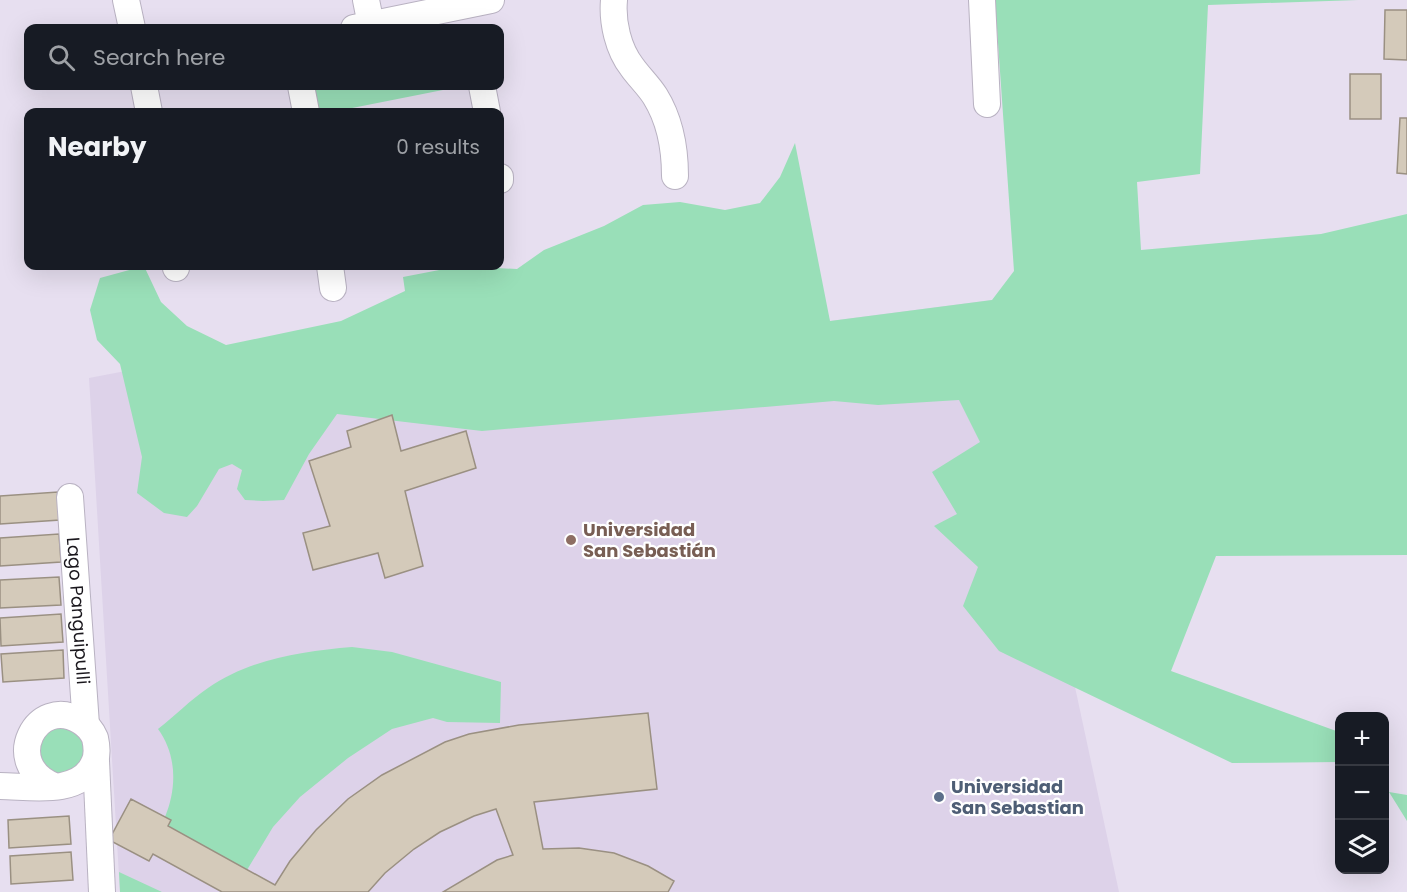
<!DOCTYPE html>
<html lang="en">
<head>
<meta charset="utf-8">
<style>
	body { margin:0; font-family:Poppins,sans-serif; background:#242831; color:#f1f3f6 }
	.controls { position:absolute; right:18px; bottom:18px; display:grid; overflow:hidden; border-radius:12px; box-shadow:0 6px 24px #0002 }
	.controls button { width:54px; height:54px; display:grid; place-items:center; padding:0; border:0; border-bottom:2px solid #363941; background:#171b24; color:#f1f3f6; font:30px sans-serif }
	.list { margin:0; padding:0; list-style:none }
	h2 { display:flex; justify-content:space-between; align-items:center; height:78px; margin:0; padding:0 24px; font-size:26px }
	h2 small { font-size:20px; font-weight:400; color:#9ea1a6 }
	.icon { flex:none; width:33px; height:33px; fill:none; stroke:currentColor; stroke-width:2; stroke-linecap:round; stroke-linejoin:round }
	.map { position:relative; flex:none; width:1407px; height:892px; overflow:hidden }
	.search { position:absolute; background:#171b24; box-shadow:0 6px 24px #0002; left:24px; top:24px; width:480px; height:66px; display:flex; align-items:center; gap:15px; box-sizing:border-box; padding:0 21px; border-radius:12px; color:#9ea1a6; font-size:22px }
	.panel { position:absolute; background:#171b24; box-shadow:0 6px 24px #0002; left:24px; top:108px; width:480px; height:162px; border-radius:12px }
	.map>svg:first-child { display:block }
</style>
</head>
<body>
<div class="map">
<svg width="1407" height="892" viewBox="0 0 1407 892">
	<rect width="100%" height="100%" fill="#e7dff0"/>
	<!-- built -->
	<path fill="#ddd2e9" d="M805 241 830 321 992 300 1119 892H120L89 378Z"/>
	<!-- green -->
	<path fill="#99dfb8" d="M995 0H1358L1208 5 1200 174 1137 182 1141 250 1321 234 1407 214V555L1216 556 1171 671 1339 732V762L1232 763 999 651 963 606 978 567 934 526 957 514 932 472 980 442 959 400 878 405 834 401 482 431 337 414 309 454 284 500 263 501 245 500 237 489 242 470 232 464 219 469 197 506 187 517 164 513 137 493 142 457 120 364 97 340 90 310 100 278 144 266 161 302 187 326 226 345 341 321 405 291 403 277 460 266 517 269 544 250 604 226 643 205 680 202 725 210 760 203 780 177 795 143 830 321 992 300 1014 271Z
		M312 86H463L332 112H317Z
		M352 647 392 652 501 682 500 723 447 722 433 718 392 729 348 758 300 797 273 827 247 870 168 826 171 820 165 817C177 788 177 755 158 729 175 716 190 700 208 688 250 659 303 651 352 647Z
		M62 726 75 730 85 744 83 762 64 776 43 769 38 741 45 732Z
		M1389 792 1407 795V821Z
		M119 872 162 892H120Z"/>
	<!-- building -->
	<path fill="#d4caba" stroke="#9a9082" stroke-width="1.5" d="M1385 10H1407V60L1384 59Z
		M1350 74H1381V119H1350Z
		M1400 118H1407V174L1397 173Z
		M392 415 401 451 466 431 476 468 405 491 423 566 385 578 378 553 313 570 303 533 330 526 309 461 351 447 347 431Z
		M58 492 60 520 0 524V496Z
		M59 534 61 562 0 566V538Z
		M59 577 61 605 0 608V580Z
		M61 614 63 642 1 646 0 618Z
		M63 650 64 678 3 682 1 654Z
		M648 713 657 789 534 802 543 849 579 848 614 853 648 866 674 881 668 892H443L497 860 513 855 496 809 474 816 440 832 414 849 385 873 368 892H222L153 854 149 861 109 840 131 799 171 820 168 826 275 885 290 861 316 830 348 799 382 775 445 742 469 734 519 725Z
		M69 816 71 844 9 848 8 820Z
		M71 852 73 880 11 884 10 856Z"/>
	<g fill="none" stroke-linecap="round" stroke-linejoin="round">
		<defs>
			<g id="minor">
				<path d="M126 0 132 28"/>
				<path d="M366 0 371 25"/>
				<path d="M614 0C612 22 618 49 632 67 639 77 648 85 655 96 670 120 675 148 675 176"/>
				<path d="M982 0 987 104"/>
				<path d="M354 28 491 0"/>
				<path d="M144 86 149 112"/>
				<path d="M301 86 306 112"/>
				<path d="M482 86 487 112"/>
				<path d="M500 177V180"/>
				<path d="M176 266V268"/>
				<path d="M330 266 333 288"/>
				<path id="s1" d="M70 497 86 725"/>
				<path d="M96 761 102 892"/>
				<path d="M0 786C29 786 78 796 93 765 98 757 97 747 95 738 92 731 87 725 80 721 37 694 0 764 54 786"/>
			</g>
		</defs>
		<!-- minor casing -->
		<use href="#minor" stroke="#b9b2c2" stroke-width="28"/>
		<!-- minor -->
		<use href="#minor" stroke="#fff" stroke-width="26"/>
	</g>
	<!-- markers -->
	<circle fill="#8d6e63" stroke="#fff" stroke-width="2" cx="571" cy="540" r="6"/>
	<circle fill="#5c6f8a" stroke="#fff" stroke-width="2" cx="939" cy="797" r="6"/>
	<g text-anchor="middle" stroke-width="4.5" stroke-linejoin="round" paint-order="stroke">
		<!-- education labels -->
		<g font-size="18" font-weight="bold" fill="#785e54" stroke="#fff" text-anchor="start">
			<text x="583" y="536">Universidad<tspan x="583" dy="21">San Sebastián</tspan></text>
		</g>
		<!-- street labels -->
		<g font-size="18" fill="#1a171d" stroke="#fff">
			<text dy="6" stroke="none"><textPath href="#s1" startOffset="114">Lago Panguipulli</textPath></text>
		</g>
		<!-- service labels -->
		<g font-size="18" font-weight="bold" fill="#4e5e75" stroke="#fff" text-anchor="start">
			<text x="951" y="793">Universidad<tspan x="951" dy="21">San Sebastian</tspan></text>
		</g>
	</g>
</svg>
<div class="controls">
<button>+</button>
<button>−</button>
<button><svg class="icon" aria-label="layers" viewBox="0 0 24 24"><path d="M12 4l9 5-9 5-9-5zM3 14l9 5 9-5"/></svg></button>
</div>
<div class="search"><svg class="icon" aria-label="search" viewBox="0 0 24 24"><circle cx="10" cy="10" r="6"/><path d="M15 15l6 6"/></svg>Search here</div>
<section class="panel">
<h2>Nearby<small>0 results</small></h2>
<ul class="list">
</ul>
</section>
</div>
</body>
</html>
